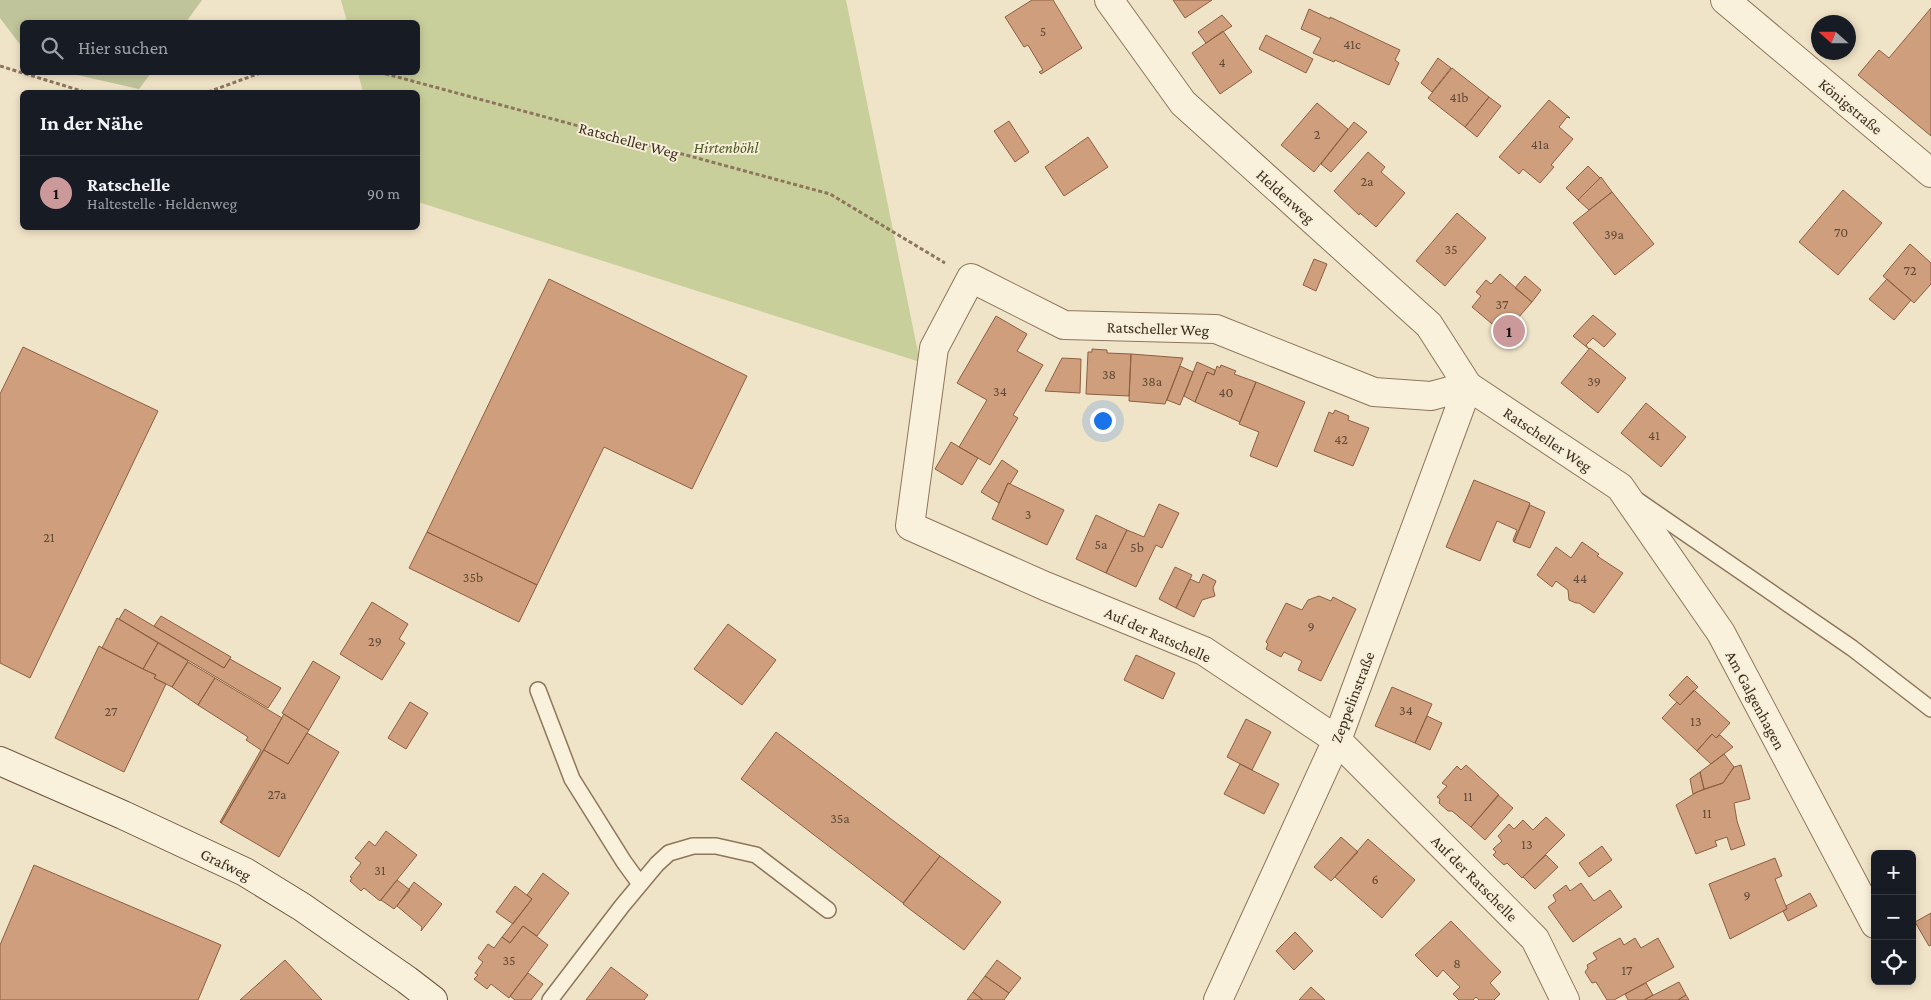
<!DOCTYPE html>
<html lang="de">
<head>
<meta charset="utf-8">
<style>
	body { margin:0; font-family:"Crimson Pro",serif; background:#242831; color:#f1f3f6 }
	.controls { position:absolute; right:15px; bottom:15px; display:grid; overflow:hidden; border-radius:8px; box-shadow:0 2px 8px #0003 }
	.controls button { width:45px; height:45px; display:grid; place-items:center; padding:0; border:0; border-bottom:1px solid #363941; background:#171b24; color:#f1f3f6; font:25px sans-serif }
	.compass { position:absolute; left:1811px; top:15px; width:45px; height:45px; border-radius:50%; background:#171b24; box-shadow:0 2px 8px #0003; rotate:291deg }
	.you { position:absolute; left:1102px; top:420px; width:18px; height:18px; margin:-12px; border:4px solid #fff; border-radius:50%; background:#1a73e8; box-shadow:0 0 0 8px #1a73e833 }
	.badge { display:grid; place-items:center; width:32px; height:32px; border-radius:50%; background:#cc999b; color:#111; font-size:16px; font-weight:700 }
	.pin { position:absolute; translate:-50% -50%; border:2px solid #fff; box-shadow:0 1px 5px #0006 }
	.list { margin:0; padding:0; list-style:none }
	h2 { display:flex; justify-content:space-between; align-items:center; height:65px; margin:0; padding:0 20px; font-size:21px }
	h2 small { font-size:16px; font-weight:400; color:#9ea1a6 }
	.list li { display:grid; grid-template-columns:32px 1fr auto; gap:15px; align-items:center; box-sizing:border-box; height:75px; padding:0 20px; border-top:1px solid #363941 }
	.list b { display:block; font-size:19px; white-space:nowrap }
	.list p { margin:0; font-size:16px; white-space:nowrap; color:#9ea1a6 }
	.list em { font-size:16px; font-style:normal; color:#9ea1a6 }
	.icon { flex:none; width:28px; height:28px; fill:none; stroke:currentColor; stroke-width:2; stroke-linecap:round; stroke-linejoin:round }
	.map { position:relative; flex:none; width:1931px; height:1000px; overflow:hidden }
	.search { position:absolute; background:#171b24; box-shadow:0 2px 8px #0003; left:20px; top:20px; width:400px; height:55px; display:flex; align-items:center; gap:12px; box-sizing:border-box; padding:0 18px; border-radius:8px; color:#9ea1a6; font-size:19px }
	.panel { position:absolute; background:#171b24; box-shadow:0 2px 8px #0003; left:20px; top:90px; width:400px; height:140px; border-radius:8px }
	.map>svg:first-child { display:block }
</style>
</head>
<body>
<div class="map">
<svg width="1931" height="1000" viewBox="0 0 1931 1000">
	<rect width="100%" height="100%" fill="#f0e4c8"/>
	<!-- green -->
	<path fill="#c9cf9b" d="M341 0H846L920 362 418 202V92H363L358 73 418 72V22H347Z"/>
	<!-- cemetery -->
	<path fill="#bfc49a" d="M0 0H202L186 22H22V47L0 18Z
		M68 73H151L139 89Z"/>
	<!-- building -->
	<path fill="#cf9f7d" stroke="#8d5f41" d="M1032 0H1053L1082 48 1041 74 1039 72 1043 70 1028 45 1024 47 1005 17Z
		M1173 0H1212L1185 18Z
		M1931 8V136L1858 75 1879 50 1889 58Z
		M1309 9 1330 19V17L1400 50 1395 60 1399 63 1389 85 1335 60 1334 62 1313 53 1321 38 1301 29Z
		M1222 15 1232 26 1206 43 1198 32Z
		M1223 31 1252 72 1220 94 1192 53Z
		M1266 35 1313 59 1306 73 1259 49Z
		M1438 58 1451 68 1432 92 1421 83Z
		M1452 68 1489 97 1465 127 1428 98Z
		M1489 97 1501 106 1477 137 1465 127Z
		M1549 100 1570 118 1567 117 1559 127 1573 139 1551 165 1554 167 1540 183 1523 169 1519 174 1499 157Z
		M1317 103 1348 129 1314 172 1281 145Z
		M1009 121 1029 152 1015 162 994 131Z
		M1354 122 1367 132 1331 172 1321 164Z
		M1088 137 1108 167 1064 196 1045 167Z
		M1368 152 1385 167 1381 172 1405 193 1376 227 1360 213 1359 215 1334 191Z
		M1588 166 1600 178 1578 200 1566 188Z
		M1601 177 1612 192 1589 210 1578 200Z
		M1843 190 1882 223 1838 275 1799 242Z
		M1612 192 1654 244 1615 275 1573 223Z
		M1457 213 1486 238 1445 286 1416 261Z
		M1910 244 1931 263V284L1914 303 1883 276Z
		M1314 259 1327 264 1316 291 1303 285Z
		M1500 274 1532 302 1504 334 1472 307 1481 296 1476 292 1486 280 1491 284Z
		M1525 276 1541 290 1532 302 1515 288Z
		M549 279 747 376 692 489 604 447 537 585 427 532Z
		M1887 279 1911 300 1894 320 1869 299Z
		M1593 315 1616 334 1604 347 1593 338 1586 345 1589 349 1573 336Z
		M996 316 1027 334 1017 351 1043 365 1013 415 1018 418 990 465 959 447 987 400 957 383Z
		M23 347 158 411 30 678 0 663V394Z
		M1590 348 1626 378 1598 413 1561 383Z
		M1092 349 1107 350V353L1131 354 1129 396 1086 394 1088 352H1092Z
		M1131 354 1183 358 1165 404 1129 401Z
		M1062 358 1081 359 1080 393 1045 391Z
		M1197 362 1215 370 1214 375 1207 372 1195 402 1184 396Z
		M1221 365 1236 371 1234 374 1256 382 1240 422 1195 402 1207 372 1214 375 1217 366 1220 368Z
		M1180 366 1193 372 1180 405 1167 400Z
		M1256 382 1305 402 1277 467 1250 456 1259 432 1239 424Z
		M1646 403 1686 437 1661 467 1621 433Z
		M1335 410 1349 416 1348 420 1369 428 1353 466 1314 451 1329 412 1333 414Z
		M951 442 978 458 962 485 935 469Z
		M1002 460 1018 471 1010 484 1008 483 999 503 981 492Z
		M1474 480 1530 503 1514 542 1513 540 1517 530 1497 521 1480 561 1446 547Z
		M1008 483 1064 510 1047 545 992 519Z
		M1159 504 1179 513 1162 548 1156 545 1136 587 1106 573 1127 530 1144 537Z
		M1530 505 1545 512 1530 548 1514 542Z
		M1096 515 1127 530 1106 573 1076 559Z
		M427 532 537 585 519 622 409 568Z
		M1582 542 1599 554 1597 556 1623 573 1594 613 1579 603H1576L1569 600 1568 590 1556 581 1552 587 1537 575 1556 547 1571 558Z
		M1175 567 1192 575 1176 608 1159 599Z
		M1203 574 1216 581 1213 588 1215 596 1202 600 1194 617 1176 608 1190 579 1199 583Z
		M1319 596 1331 601 1333 597 1356 609 1321 681 1298 670 1302 661 1284 652 1281 657 1266 649 1268 644 1266 642 1286 603 1302 610 1308 600Z
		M372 602 408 624 399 639 405 643 382 680 340 654Z
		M125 609 224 668 230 659 281 688 268 708 119 619Z
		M161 616 231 657 224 668 154 626Z
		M117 618 158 643 143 669 102 648Z
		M728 624 776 660 742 705 694 669Z
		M158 643 188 661 172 687 154 678 156 675 143 669Z
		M99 646 143 669 156 675 154 678 166 684 124 772 55 738Z
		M1136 655 1175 673 1163 699 1124 680Z
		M313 661 340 677 309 730 282 713Z
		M188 662 215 678 198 705 172 687Z
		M1687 676 1698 687 1680 705 1669 695Z
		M215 678 282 718 221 823 220 822 261 750 246 740 248 737 198 705Z
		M1392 687 1432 704 1415 743 1375 726Z
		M1694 690 1730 723 1716 738 1712 734 1697 751 1662 718 1677 702 1680 705Z
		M410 702 428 713 406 749 388 738Z
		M284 714 309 730 288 764 264 750Z
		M1427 716 1442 723 1430 750 1415 743Z
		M1246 719 1271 732 1252 770 1227 757Z
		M776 732 940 856 903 903 741 779Z
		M307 733 339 752 279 857 221 823 264 750 288 764Z
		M1712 734 1716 738 1720 735 1733 747 1711 764 1697 751Z
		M1724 754 1734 767 1723 783 1704 789 1700 772Z
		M1240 764 1279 784 1264 814 1224 794Z
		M1466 765 1499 795 1471 827 1452 811H1448L1439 803 1440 799 1437 797 1447 786 1442 783 1457 766 1461 770Z
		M1741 765 1750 799 1734 803 1737 821 1745 845 1731 850 1727 837 1715 841 1717 846 1696 854 1676 805 1697 792 1723 783 1734 767Z
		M1700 772 1704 789 1693 794 1690 779Z
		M1498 795 1513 808 1485 840 1471 827Z
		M1546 817 1565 835 1522 878 1507 863 1504 865 1493 855 1496 852 1493 849 1502 841 1498 836 1509 824 1514 829 1523 820 1533 830Z
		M386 831 417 855 380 901 364 888 361 891 350 881 352 878 350 877 361 863 355 858 369 841 375 846Z
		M1341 837 1358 852 1331 881 1314 867Z
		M1368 839 1415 880 1382 918 1335 877Z
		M1602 846 1612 860 1589 877 1579 863Z
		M1546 855 1558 867 1535 889 1523 877Z
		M940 856 1001 902 964 950 903 904Z
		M1775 858 1782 876 1775 879 1787 909 1730 939 1709 884Z
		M34 865 221 945 198 1000H0V945Z
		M543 873 569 893 537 936 523 926 510 943 502 937 532 899 527 895Z
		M397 880 410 890 394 909 381 900Z
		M414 882 442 904 421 931 422 927 397 906Z
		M1581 883 1594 901 1610 890 1622 907 1573 942 1548 907 1556 901 1553 895 1566 885 1570 891Z
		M515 886 532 899 513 924 496 912Z
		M1810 893 1817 906 1788 921 1783 911 1787 909 1786 906Z
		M1931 913V945L1929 946 1915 922Z
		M1451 921 1501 972 1490 983 1500 994 1494 1000H1479L1476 997 1473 1000H1459L1453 994 1460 987 1443 970 1437 977 1415 955Z
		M523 926 548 945 509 998 491 984 487 989 474 979 478 975 475 973 483 962 478 958 488 944 494 948 502 937 510 943Z
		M1295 932 1313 951 1294 970 1276 951Z
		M1620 938 1624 945 1635 938 1641 948 1658 938 1674 967 1614 1000H1607L1596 982 1592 983 1585 972 1588 968 1587 965 1597 959 1593 953Z
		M285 960 322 1000H240Z
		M997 960 1021 978 1009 993 985 976Z
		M611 967 648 995 644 1000H586Z
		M528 973 543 984 531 1000H515L510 996Z
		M985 976 1009 993 1004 1000H983L973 992Z
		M1679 982 1686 995 1678 1000H1644Z
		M1646 983 1653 995 1644 1000H1628L1625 994Z
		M1311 987 1325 1000H1299Z
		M973 992 983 1000H967Z
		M1686 995 1689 1000H1678Z"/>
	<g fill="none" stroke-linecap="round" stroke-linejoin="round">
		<defs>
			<path id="service" d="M1637 500 1852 648 1931 709
				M538 690 572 779 624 862 640 884
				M550 1000 622 906 657 864 669 853 693 846H716L756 855 828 910"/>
			<path id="minor" d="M1109 0 1183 103 1429 325 1468 386 1620 487 1721 633 1875 924
				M1468 386 1431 396 1374 392 1216 329 1064 325 971 278 934 348 910 526 1045 586 1204 651 1337 740 1535 939 1565 1000
				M1218 1000 1337 740 1468 386"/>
			<path id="tertiary" d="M1725 0 1931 173"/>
			<path id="secondary" d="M0 761 123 815 245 872 302 907 407 980 433 1000"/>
		</defs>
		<!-- service casing -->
		<use href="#service" stroke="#8d765c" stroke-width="18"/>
		<!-- minor casing -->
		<use href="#minor" stroke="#8d765c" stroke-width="30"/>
		<!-- tertiary casing -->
		<use href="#tertiary" stroke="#8d765c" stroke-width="30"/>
		<!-- secondary casing -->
		<use href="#secondary" stroke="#6f573f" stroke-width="30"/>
		<!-- path -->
		<path stroke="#8d765c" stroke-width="3" stroke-dasharray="4 2.5" stroke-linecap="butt" d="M0 66 85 92
			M379 72 830 194 945 263
			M208 92 263 72"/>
		<!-- service -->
		<use href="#service" stroke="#faf1dc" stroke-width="15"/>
		<!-- minor -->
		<use href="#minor" stroke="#faf1dc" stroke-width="28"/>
		<!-- tertiary -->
		<use href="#tertiary" stroke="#faf1dc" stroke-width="28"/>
		<!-- secondary -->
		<use href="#secondary" stroke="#faf1dc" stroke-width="28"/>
	</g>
	<g text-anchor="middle" stroke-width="4" stroke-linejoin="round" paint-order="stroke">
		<!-- number labels -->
		<g font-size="14" fill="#624a37">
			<text x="1043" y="36">5</text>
			<text x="1352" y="49">41c</text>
			<text x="1222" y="67">4</text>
			<text x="1459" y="102">41b</text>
			<text x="1317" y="139">2</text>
			<text x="1540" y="149">41a</text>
			<text x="1367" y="186">2a</text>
			<text x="1841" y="237">70</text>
			<text x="1614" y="239">39a</text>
			<text x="1451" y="254">35</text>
			<text x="1910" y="275">72</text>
			<text x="1502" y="309">37</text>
			<text x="1109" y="379">38</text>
			<text x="1152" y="386">38a</text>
			<text x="1594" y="386">39</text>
			<text x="1000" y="396">34</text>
			<text x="1226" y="397">40</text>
			<text x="1654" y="440">41</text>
			<text x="1341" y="444">42</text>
			<text x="1028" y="519">3</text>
			<text x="49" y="542">21</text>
			<text x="1101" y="549">5a</text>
			<text x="1137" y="552">5b</text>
			<text x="473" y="582">35b</text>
			<text x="1580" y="583">44</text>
			<text x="1311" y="631">9</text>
			<text x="375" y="646">29</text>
			<text x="1406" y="715">34</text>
			<text x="111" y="716">27</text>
			<text x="1696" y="726">13</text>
			<text x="277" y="799">27a</text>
			<text x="1468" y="801">11</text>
			<text x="1707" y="818">11</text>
			<text x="840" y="823">35a</text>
			<text x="1527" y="849">13</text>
			<text x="380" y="875">31</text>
			<text x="1375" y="884">6</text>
			<text x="1747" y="900">9</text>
			<text x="509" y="965">35</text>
			<text x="1457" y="968">8</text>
			<text x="1627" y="975">17</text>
		</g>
		<!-- street labels -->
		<g font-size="16" fill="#3d2e20" stroke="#f7eed8">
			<text transform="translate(1851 106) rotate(40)" y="6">Königstraße</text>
			<text transform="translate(629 140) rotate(15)" y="6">Ratscheller Weg</text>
			<text transform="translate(1286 196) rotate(42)" y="6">Heldenweg</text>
			<text transform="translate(1158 328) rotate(2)" y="6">Ratscheller Weg</text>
			<text transform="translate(1548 439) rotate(34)" y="6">Ratscheller Weg</text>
			<text transform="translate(1158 634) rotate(24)" y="6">Auf der Ratschelle</text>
			<text transform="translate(1352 697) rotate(-69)" y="6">Zeppelinstraße</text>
			<text transform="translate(1756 700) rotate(62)" y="6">Am Galgenhagen</text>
			<text transform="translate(226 864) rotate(26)" y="6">Grafweg</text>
			<text transform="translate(1475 878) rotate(45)" y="6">Auf der Ratschelle</text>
		</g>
		<!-- park labels -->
		<g font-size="16" font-style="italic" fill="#4d5a26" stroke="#f7eed8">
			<text x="726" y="153">Hirtenböhl</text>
		</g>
	</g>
</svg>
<div class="controls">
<button>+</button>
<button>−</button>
<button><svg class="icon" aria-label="locate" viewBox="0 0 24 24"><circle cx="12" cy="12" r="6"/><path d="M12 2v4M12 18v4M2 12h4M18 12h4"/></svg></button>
</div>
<svg class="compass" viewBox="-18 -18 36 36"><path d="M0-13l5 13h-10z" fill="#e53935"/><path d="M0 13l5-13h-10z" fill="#9ea1a6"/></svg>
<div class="you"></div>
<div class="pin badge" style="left:1509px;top:331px">1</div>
<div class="search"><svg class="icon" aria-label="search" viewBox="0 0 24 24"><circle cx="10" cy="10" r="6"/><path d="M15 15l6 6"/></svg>Hier suchen</div>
<section class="panel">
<h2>In der Nähe<small></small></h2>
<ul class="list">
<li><span class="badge">1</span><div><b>Ratschelle</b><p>Haltestelle · Heldenweg</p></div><em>90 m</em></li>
</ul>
</section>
</div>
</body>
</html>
